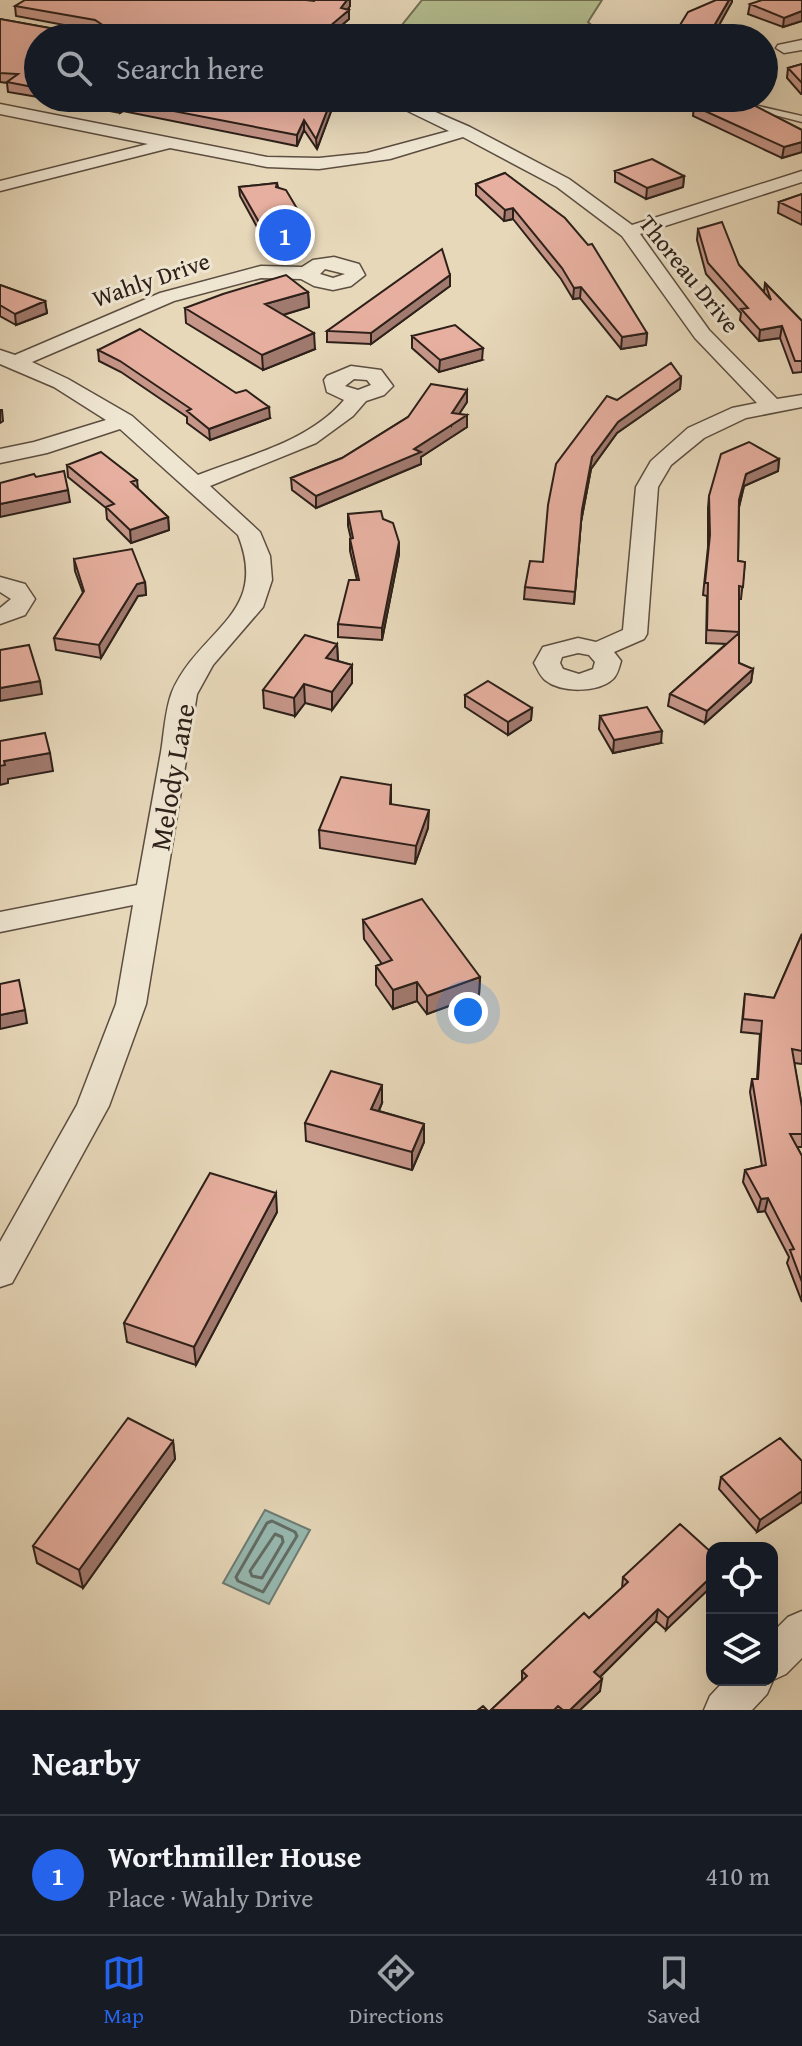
<!DOCTYPE html>
<html lang="en">
<head>
<meta charset="utf-8">
<style>
	body { margin:0; font-family:"Gentium Book Plus",serif; background:#20242c; color:#f1f3f6 }
	.controls { position:absolute; right:24px; bottom:24px; display:grid; overflow:hidden; border-radius:16px; box-shadow:0 8px 32px #0002 }
	.controls button { width:72px; height:72px; display:grid; place-items:center; padding:0; border:0; border-bottom:2px solid #363941; background:#171b24; color:#f1f3f6; font:40px sans-serif }
	.you { position:absolute; left:468px; top:1012px; width:28px; height:28px; margin:-20px; border:6px solid #fff; border-radius:50%; background:#1a73e8; box-shadow:0 0 0 12px #1a73e833 }
	.badge { display:grid; place-items:center; width:52px; height:52px; border-radius:50%; background:#2563eb; color:#fff; font-size:26px; font-weight:700 }
	.pin { position:absolute; translate:-50% -50%; border:4px solid #fff; box-shadow:0 2px 8px #0006 }
	.list { margin:0; padding:0; list-style:none }
	h2 { display:flex; justify-content:space-between; align-items:center; height:104px; margin:0; padding:0 32px; font-size:34px }
	h2 small { font-size:26px; font-weight:400; color:#9ea1a6 }
	.list li { display:grid; grid-template-columns:52px 1fr auto; gap:24px; align-items:center; box-sizing:border-box; height:120px; padding:0 32px; border-top:2px solid #363941 }
	.list b { display:block; font-size:30px; white-space:nowrap }
	.list p { margin:0; font-size:26px; white-space:nowrap; color:#9ea1a6 }
	.list em { font-size:26px; font-style:normal; color:#9ea1a6 }
	.icon { flex:none; width:44px; height:44px; fill:none; stroke:currentColor; stroke-width:2; stroke-linecap:round; stroke-linejoin:round }
	.map { position:relative; flex:none; width:802px; height:1710px; overflow:hidden }
	.search { position:absolute; background:#171b24; box-shadow:0 8px 32px #0002; left:24px; right:24px; top:24px; height:88px; display:flex; align-items:center; gap:20px; box-sizing:border-box; padding:0 28px; border-radius:44px; color:#9ea1a6; font-size:30px }
	.sheet { height:224px; background:#171b24 }
	nav { display:flex; justify-content:space-around; align-items:center; box-sizing:border-box; height:112px; border-top:2px solid #363941; background:#171b24; font-size:22px; color:#9ea1a6 }
	nav a { display:grid; justify-items:center; gap:4px }
	nav .on { color:#2563eb }
	.map>svg:first-child { display:block }
</style>
</head>
<body>
<div class="map">
<svg width="802" height="1710" viewBox="0 0 802 1710">
	<rect width="100%" height="100%" fill="#e7d8ba"/>
	<filter id="stains"><feTurbulence type="fractalNoise" baseFrequency=".0025" numOctaves="4"/><feColorMatrix values="0 0 0 0 .2 0 0 0 0 .09 0 0 0 0 .02 0 0 0 .5 -.17"/></filter>
	<radialGradient id="worn" r=".72"><stop offset=".6" stop-color="#630" stop-opacity="0"/><stop offset="1" stop-color="#630" stop-opacity=".3"/></radialGradient>
	<!-- green -->
	<path fill="#b5bf90" stroke="#717054" stroke-width="2" d="M422 0H602L588 22 597 30 592 38H426L405 34 398 30Z"/>
	<!-- water -->
	<path fill="#97b9b1" stroke="#6d7c74" stroke-width="2" d="M265 1510 310 1530 269 1604 223 1583Z"/>
	<g fill="none" stroke-linecap="round" stroke-linejoin="round">
		<!-- shore -->
		<path stroke="#626c65" stroke-width="3" d="M272 1521 295 1532 297 1536 263 1592 238 1581 236 1577 267 1523Z
			M275 1534 282 1537 283 1542 262 1578 252 1576 250 1571Z"/>
		<defs>
			<path id="lane" d="M708 98H723L802 116V122Z"/>
			<path id="street" d="M802 40V50L784 53 776 48 778 45Z
				M381 98H403L470 127 569 179 632 225 802 171V182L640 234 709 330 777 399 802 395V407L746 418 704 438 671 465 658 487 647 634 644 639 614 652 621 661C619 667 618 674 613 679 598 693 561 693 545 680 540 676 537 668 534 663L543 647 578 638 596 642 623 630 636 487 651 461 688 428 732 408 757 403 695 338 622 236 557 187 463 137 390 159 319 169 267 167 170 148 0 191V181L148 144 0 114V104L267 157 319 158 367 153 449 131ZM578 653 589 655 595 662 593 669 579 674 563 669 560 663 562 657Z
				M334 257 359 264 365 275 351 286 333 290 314 286 301 279 261 278 174 301 32 362 68 379 132 416 198 475C246 456 309 442 344 400L327 392 324 380 327 376 351 366 381 370 393 386 384 395 366 401 353 416 316 443 210 486 260 532 270 556 272 580 263 607 213 665 197 694 146 1004 109 1106 12 1283 0 1287V1242L77 1105 116 1004 133 905 0 932V912L137 885C145 841 153 797 161 752 164 734 165 710 172 692 200 628 270 615 238 535L120 429 47 453 0 463V449L34 442 106 420 54 387 0 364V350L15 355 160 293 261 266 302 267 313 260ZM325 269 345 274 333 278 320 274ZM354 379 367 380 371 385 358 390 345 386Z
				M0 577 25 584 35 599 25 615 0 624V608L11 599 0 592Z
				M802 1611V1658L786 1674 773 1680 767 1694 752 1710H704L710 1696 725 1680H772V1633L788 1617Z"/>
		</defs>
		<!-- lane casing -->
		<use href="#lane" stroke="#5c4e41" stroke-width="3"/>
		<!-- street casing -->
		<use href="#street" stroke="#5c4e41" stroke-width="3"/>
		<!-- lane -->
		<use href="#lane" fill="#efe6d2" fill-rule="evenodd"/>
		<!-- street -->
		<use href="#street" fill="#efe6d2" fill-rule="evenodd"/>
	</g>
	<!-- wall -->
	<path fill="#c69689" stroke="#2d2019" stroke-width="2" d="M315 0H350V6L347 10 349 19 327 38H38V97L8 92 7 83 0 82V19L66 31H96L16 16 15 6 314 1Z
		M802 0V21L783 27 748 14 750 4Z
		M802 64V94H801L787 78 788 68Z
		M41 98H333V106L317 149 304 130 297 146 123 111 120 113Z
		M694 106 802 130V152L782 158 693 116Z
		M615 171 684 176 683 187 646 199 615 182Z
		M505 173 647 333 646 345 621 349 580 298 573 299 561 279 513 219 504 221 476 195V184Z
		M277 183 278 187 311 232V241L268 247 240 196 239 187Z
		M802 194V225L778 213 779 202Z
		M698 229 739 265 764 292 765 283 802 321V372L793 373 780 338 759 341 740 320 741 313 706 274 697 240Z
		M450 275V286L371 344 327 342V331Z
		M0 285 45 301 47 313 16 325 0 316Z
		M308 292 309 307 283 315 315 349 263 370 186 323 185 308Z
		M412 336 482 360 439 372 412 348Z
		M98 350 236 393 270 418 210 440 187 423V417L121 372 99 361Z
		M681 377 680 389 617 433 591 469 581 522 574 604 524 599 525 587 543 562 617 400Z
		M467 390V402L459 414 467 427 421 457V464L316 508 292 490 291 478 342 458 408 417Z
		M779 459 778 471 744 486 739 506 738 561 745 562 741 599H739V663L753 669 751 682 705 723 668 706 670 694 726 644 706 643 707 596 703 595 708 547V508L709 496Z
		M67 465 137 480 138 489 168 517 169 530 131 543 107 519 106 508 68 477Z
		M348 514 383 519 399 554 382 640 338 637V624L357 580 350 551V539H351L348 526Z
		M74 559 145 582 146 595 138 596 101 658 56 650 54 638 83 593 75 571Z
		M337 644 338 661 352 665V683L332 710 305 703 295 716 264 708 263 690Z
		M465 695 532 708 531 720 508 735 465 707Z
		M600 716 661 743 613 753 599 729Z
		M391 785V804L428 828 415 864 320 848 319 830Z
		M363 920 480 977 479 995 427 1014 417 1001 393 1009 376 985V966L382 964 364 939Z
		M802 934V1064L794 1063 802 1107V1147H797L802 1156V1302L787 1263 789 1257 765 1211 758 1212 743 1182 745 1170 762 1166 750 1092 752 1079H757L760 1034 741 1032 745 994 774 998Z
		M382 1103 379 1111 424 1124V1142L412 1170 306 1141 305 1123Z
		M277 1212 196 1365 127 1342 124 1323Z
		M173 1441 175 1459 83 1588 37 1563 33 1546Z
		M802 1461V1502L757 1532 719 1489 721 1477Z
		M712 1553 666 1630 656 1621 600 1677V1691L580 1710H491L522 1681V1671L589 1618 622 1588 623 1577Z"/>
	<!-- shaded-wall -->
	<path fill="#a17a6f" stroke="#2d2019" stroke-width="2" d="M347 0H350V6L343 15 349 10V19L327 38H316Z
		M729 0H732V2L712 38H707Z
		M802 11V21L783 27 784 18Z
		M332 98 333 106 317 149 316 139Z
		M122 101 123 111 120 113 119 103Z
		M304 120V130L297 146V135Z
		M802 142V152L782 158 784 147Z
		M684 176 683 187 646 199 647 188Z
		M513 208V219L504 221 505 210Z
		M311 232V241L268 247V238Z
		M450 275V286L371 344V333Z
		M581 287 580 298 573 299 574 288Z
		M308 292 309 307 266 320 265 304Z
		M45 301 47 313 16 325 15 314Z
		M782 326 780 338 759 341 760 330Z
		M314 333 315 349 263 370 262 355Z
		M647 333 646 345 621 349 622 337Z
		M483 348 482 360 439 372 440 360Z
		M681 377 680 389 617 433 591 469 581 522 574 604 582 510 592 457 618 422Z
		M467 390V402L452 425V413Z
		M269 407 270 418 210 440 209 429Z
		M0 410H2L3 421 0 423Z
		M467 415V427L421 457V464L316 508V496L414 449Z
		M779 459 778 471 744 486 738 512 739 500 746 474Z
		M68 490 70 502 0 517V504Z
		M168 517 169 530 131 543 130 530Z
		M399 542V554L382 640V628Z
		M145 582 146 595 138 596 101 658 99 645 137 584Z
		M337 644 338 662 326 658Z
		M352 665V683L332 710V692Z
		M753 669 751 682 705 723 707 711Z
		M40 681 42 694 0 701V688Z
		M304 684 305 703 295 716 294 698Z
		M532 708 531 720 508 735V722Z
		M662 731 661 743 613 753 614 740Z
		M50 753 53 771 8 779V783L0 785V766L4 761Z
		M429 810 428 828 415 864 416 846Z
		M480 977 479 995 427 1014V996Z
		M417 982V1001L393 1009V990Z
		M25 1010 27 1023 0 1029V1015Z
		M382 1085V1103L371 1128V1109Z
		M424 1124V1142L412 1170V1152Z
		M276 1193 277 1212 196 1365 194 1347Z
		M768 1198 765 1211 758 1212 761 1199Z
		M173 1441 175 1459 83 1588 79 1570Z
		M802 1491V1502L757 1532 760 1520Z
		M712 1576V1586L666 1630 668 1618Z
		M658 1609 656 1621 593 1684 594 1672Z
		M602 1679 600 1691 580 1710H570Z"/>
	<!-- building -->
	<path fill="#e6af9f" stroke="#2d2019" stroke-width="2" d="M25 0H306L314 1 315 0H347L341 8 349 10 316 38H38V88L7 82 18 74 0 73V19L66 31 104 30V26L95 20 15 6Z
		M716 0H729L707 38H672L688 12Z
		M762 0H802V11L784 18 750 4Z
		M802 64V83L788 68Z
		M91 98H332L316 139 304 120 297 135 122 101 119 103Z
		M716 98H737L744 100 802 130V142L784 147 694 106Z
		M652 159 684 176 647 188 615 171Z
		M505 173 565 218 588 245 592 244 647 333 622 337 581 287 574 288 562 268 513 208 505 210 476 184Z
		M277 183 276 187 286 190 311 232 268 238 239 187Z
		M802 194V213L779 202Z
		M722 222 739 265 771 300 765 283 802 321V361H795L782 326 760 330 741 309 748 308 708 263 698 229Z
		M442 249 450 275 371 333 327 331Z
		M286 275 308 292 265 304 314 333 262 355 185 308 223 294Z
		M0 285 45 301 15 314 0 305Z
		M455 325 483 348 440 360 412 336Z
		M140 329 236 393 246 390 269 407 209 429 187 411 191 409 120 361 98 350Z
		M671 363 681 377 618 422 592 457 582 510 575 592 525 587 530 561 543 562 548 505 556 464 607 396 617 400Z
		M431 384 467 390 452 413 467 415 414 449 421 452 316 496 291 478 342 458 408 417Z
		M749 442 779 459 746 474 739 500 738 561 745 562 743 587 739 586V632L707 630 708 583H705L710 535 709 496 721 454Z
		M101 452 137 480 131 482 168 517 130 530 106 507 114 504 67 465Z
		M64 471 68 490 0 504V483L34 474 36 477Z
		M381 511 383 519 393 523 399 542 382 628 338 624 349 580H359L350 539 353 538 348 514Z
		M132 549 145 582 137 584 99 645 54 638 84 591 74 559Z
		M739 633V663L753 669 707 711 670 694Z
		M305 635 337 644 326 658 352 665 332 692 304 684 294 698 263 690Z
		M29 645 40 681 0 688V650Z
		M488 681 532 708 508 722 465 695Z
		M647 707 662 731 614 740 600 716Z
		M45 733 50 753 4 761 5 765 0 766V741Z
		M341 777 391 785 390 804 429 810 416 846 319 830Z
		M422 899 480 977 427 996 417 982 393 990 376 966 392 960 363 920Z
		M802 934V1051L792 1049 802 1107V1134H790L802 1156V1282L790 1250 794 1249 768 1198 761 1199 745 1170 766 1165 752 1079H758L762 1021 743 1019 745 994 774 998Z
		M19 980 25 1010 0 1015V984Z
		M331 1071 382 1085 371 1109 424 1124 412 1152 305 1123Z
		M210 1173 276 1193 194 1347 124 1323Z
		M128 1418 173 1441 79 1570 33 1546Z
		M780 1438 802 1461V1491L760 1520 721 1477Z
		M680 1524 712 1553V1576L668 1618 658 1609 594 1672 602 1679 570 1710H563L558 1706 554 1710H491L527 1676 522 1671 584 1613 589 1618 628 1582 623 1577Z
		M483 1706 487 1710H478Z"/>
	<g text-anchor="middle" stroke-width="6" stroke-linejoin="round" paint-order="stroke">
		<!-- far-street labels -->
		<g font-size="24" fill="#2d2019" stroke="#efe6d2">
			<text transform="translate(689 274) rotate(51)" y="8">Thoreau Drive</text>
			<text transform="translate(151 280) rotate(-19)" y="8">Wahly Drive</text>
		</g>
		<!-- street labels -->
		<g font-size="28" fill="#2d2019" stroke="#efe6d2">
			<text transform="translate(172 777) rotate(-80)" y="10">Melody Lane</text>
		</g>
	</g>
	<rect width="100%" height="100%" filter="url(#stains)"/>
	<rect width="100%" height="100%" fill="url(#worn)"/>
</svg>
<div class="controls">
<button><svg class="icon" aria-label="locate" viewBox="0 0 24 24"><circle cx="12" cy="12" r="6"/><path d="M12 2v4M12 18v4M2 12h4M18 12h4"/></svg></button>
<button><svg class="icon" aria-label="layers" viewBox="0 0 24 24"><path d="M12 4l9 5-9 5-9-5zM3 14l9 5 9-5"/></svg></button>
</div>
<div class="you"></div>
<div class="pin badge" style="left:285px;top:235px">1</div>
<div class="search"><svg class="icon" aria-label="search" viewBox="0 0 24 24"><circle cx="10" cy="10" r="6"/><path d="M15 15l6 6"/></svg>Search here</div>
</div>
<section class="sheet">
<h2>Nearby<small></small></h2>
<ul class="list">
<li><span class="badge">1</span><div><b>Worthmiller House</b><p>Place · Wahly Drive</p></div><em>410 m</em></li>
</ul>
</section>
<nav>
<a class="on"><svg class="icon" aria-label="map" viewBox="0 0 24 24"><path d="M3 6l6-2 6 2 6-2v14l-6 2-6-2-6 2zM9 4v14M15 6v14"/></svg>Map</a>
<a><svg class="icon" aria-label="directions" viewBox="0 0 24 24"><path d="M12 3l9 9-9 9-9-9zM9 14v-3h6M13 9l2 2-2 2"/></svg>Directions</a>
<a><svg class="icon" aria-label="saved" viewBox="0 0 24 24"><path d="M7 4h10v16l-5-4-5 4z"/></svg>Saved</a>
</nav>
</body>
</html>
